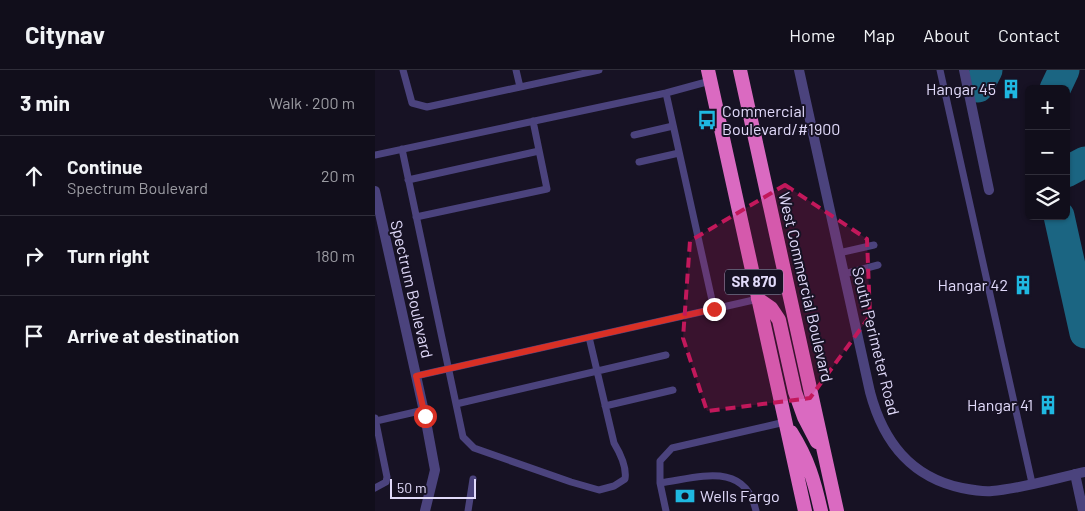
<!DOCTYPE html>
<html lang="en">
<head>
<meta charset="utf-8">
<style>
	body { margin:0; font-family:Barlow,sans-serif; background:#1a1724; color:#f1f3f6 }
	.controls { position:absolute; right:15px; top:15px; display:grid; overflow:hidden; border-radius:8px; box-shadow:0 1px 4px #0004 }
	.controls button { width:45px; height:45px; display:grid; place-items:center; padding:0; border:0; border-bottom:1px solid #302e3a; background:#110e1b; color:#f1f3f6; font:25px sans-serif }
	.scale { position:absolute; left:15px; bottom:12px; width:86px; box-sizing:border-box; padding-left:5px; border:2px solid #e1dafa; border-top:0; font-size:14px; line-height:18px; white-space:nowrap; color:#e1dafa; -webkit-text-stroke:4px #171224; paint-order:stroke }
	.stop { position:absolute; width:15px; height:15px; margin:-11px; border:4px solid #d93025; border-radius:50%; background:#fff }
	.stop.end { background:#d93025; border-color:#fff; box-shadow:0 1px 5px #0008 }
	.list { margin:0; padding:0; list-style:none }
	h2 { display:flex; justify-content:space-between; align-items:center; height:65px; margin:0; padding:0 20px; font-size:21px }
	h2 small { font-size:16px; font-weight:400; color:#9c9ca3 }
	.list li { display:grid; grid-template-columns:32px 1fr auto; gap:15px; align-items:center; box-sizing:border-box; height:80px; padding:0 20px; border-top:1px solid #302e3a }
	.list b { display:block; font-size:19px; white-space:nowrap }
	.list p { margin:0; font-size:16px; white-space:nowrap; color:#9c9ca3 }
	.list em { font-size:16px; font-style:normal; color:#9c9ca3 }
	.icon { flex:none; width:28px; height:28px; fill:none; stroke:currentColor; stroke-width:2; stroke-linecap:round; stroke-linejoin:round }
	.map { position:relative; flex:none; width:710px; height:441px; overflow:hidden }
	header { display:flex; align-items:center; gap:30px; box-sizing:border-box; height:70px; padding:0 25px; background:#110e1b; border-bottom:1px solid #302e3a }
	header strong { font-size:24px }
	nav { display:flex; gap:28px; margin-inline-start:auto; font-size:18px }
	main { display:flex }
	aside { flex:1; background:#110e1b }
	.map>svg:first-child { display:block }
</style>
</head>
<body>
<header>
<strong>Citynav</strong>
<nav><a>Home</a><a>Map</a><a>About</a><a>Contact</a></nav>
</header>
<main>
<aside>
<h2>3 min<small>Walk · 200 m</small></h2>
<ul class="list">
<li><svg class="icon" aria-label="ahead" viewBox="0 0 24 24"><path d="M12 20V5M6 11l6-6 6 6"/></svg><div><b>Continue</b><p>Spectrum Boulevard</p></div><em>20 m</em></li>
<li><svg class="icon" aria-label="right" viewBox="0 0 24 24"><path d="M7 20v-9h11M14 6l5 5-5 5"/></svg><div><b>Turn right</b></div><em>180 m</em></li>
<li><svg class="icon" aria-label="arrive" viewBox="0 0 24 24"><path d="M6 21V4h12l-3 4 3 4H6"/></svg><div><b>Arrive at destination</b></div></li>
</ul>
</aside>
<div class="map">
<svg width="710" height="441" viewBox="0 0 710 441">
	<rect width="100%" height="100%" fill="#171224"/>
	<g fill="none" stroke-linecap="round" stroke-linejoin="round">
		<!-- taxiway -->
		<path stroke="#1b6582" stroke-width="31" d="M603 17 612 0
			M680 19 689 0
			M691 102 710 92
			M684 146 710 263"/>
		<!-- service -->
		<path stroke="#4b437d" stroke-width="7" d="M28 0 37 33 52 37 224 0
			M141 0 145 17
			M565 0 657 413
			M291 23 339 239 383 229
			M259 65 298 56
			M27 79 81 334 291 285
			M0 85 291 23 335 11
			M264 92 304 83
			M33 110 164 81
			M41 147 172 119 158 51
			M464 183 499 175
			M469 204 503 195
			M41 306 339 239
			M81 334 88 367 99 378 196 412 224 420 239 416 250 409C252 397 245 383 239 373L214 267
			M230 336 298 320
			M0 348 12 407 11 412 0 418
			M1 351 49 340
			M285 413C323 408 370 390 381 441
			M93 441 98 409
			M291 441 285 413V391L297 378 410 352"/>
		<!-- minor -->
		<path stroke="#4b437d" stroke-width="10" d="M424 0 495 322C508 371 535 407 587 418 597 420 607 422 617 421 645 419 682 408 710 402
			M589 0 614 120
			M0 121 50 346 60 400 50 441
			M700 404 708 441"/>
		<!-- trunk -->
		<path stroke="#da6ac1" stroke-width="14" d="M333 0 430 441
			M365 0 462 441
			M383 229 396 238 404 250 420 322 429 347 442 372
			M416 362C433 389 439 410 446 441"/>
	</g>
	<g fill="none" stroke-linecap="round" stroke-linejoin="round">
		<!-- route -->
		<path stroke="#d93025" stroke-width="6" d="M50 346 41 306 339 239"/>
	</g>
	<!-- marked area -->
	<path fill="#c2185b" fill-opacity="0.2" stroke="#c2185b" stroke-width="4" stroke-dasharray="10 6" stroke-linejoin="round" d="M410 115 492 169 495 246 435 328 332 341 308 268 315 171Z"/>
	<!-- icons -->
	<defs>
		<symbol id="building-bare" viewBox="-9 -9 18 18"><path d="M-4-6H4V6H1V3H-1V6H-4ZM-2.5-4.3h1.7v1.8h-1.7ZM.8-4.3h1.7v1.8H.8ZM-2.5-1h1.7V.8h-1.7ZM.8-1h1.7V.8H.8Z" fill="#1fb8e1" stroke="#171224" stroke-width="2.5" paint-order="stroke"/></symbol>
		<symbol id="bus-bare" viewBox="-9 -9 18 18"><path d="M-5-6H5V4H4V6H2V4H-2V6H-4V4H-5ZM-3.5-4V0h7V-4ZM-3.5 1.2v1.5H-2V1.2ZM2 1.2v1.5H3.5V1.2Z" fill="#1fb8e1" stroke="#171224" stroke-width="2.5" paint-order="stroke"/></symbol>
		<symbol id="bank-bare" viewBox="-9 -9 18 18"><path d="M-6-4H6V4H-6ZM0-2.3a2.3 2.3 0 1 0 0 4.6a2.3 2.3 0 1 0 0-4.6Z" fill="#1fb8e1" stroke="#171224" stroke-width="2.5" paint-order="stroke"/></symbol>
	</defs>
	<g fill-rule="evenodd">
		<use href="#building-bare" x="622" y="5" width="28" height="28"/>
		<use href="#bus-bare" x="318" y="36" width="28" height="28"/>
		<use href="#building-bare" x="634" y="201" width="28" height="28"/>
		<use href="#building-bare" x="659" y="321" width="28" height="28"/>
		<use href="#bank-bare" x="296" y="412" width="28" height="28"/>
	</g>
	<g text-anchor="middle" stroke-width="4" stroke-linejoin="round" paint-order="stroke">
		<!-- shield labels -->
		<rect fill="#171224" stroke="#a49eba" stroke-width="1" x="350" y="199.5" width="58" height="25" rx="4"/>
		<g font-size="15" font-weight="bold" fill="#e1dafa">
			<text x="379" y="217">SR 870</text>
		</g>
		<!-- poi labels -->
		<g font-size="16" fill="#e1dafa" stroke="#171224" text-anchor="end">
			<text x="621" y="25">Hangar 45</text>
			<text x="347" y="47" text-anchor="start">Commercial<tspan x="347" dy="18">Boulevard/#1900</tspan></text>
			<text x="633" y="221">Hangar 42</text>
			<text x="658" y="341">Hangar 41</text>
			<text x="325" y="432" text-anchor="start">Wells Fargo</text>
		</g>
		<!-- street labels -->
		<g font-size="16" fill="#e1dafa" stroke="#171224">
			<text transform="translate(431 217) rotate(77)" y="6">West Commercial Boulevard</text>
			<text transform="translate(37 219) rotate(77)" y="6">Spectrum Boulevard</text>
			<text transform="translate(501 271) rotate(76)" y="6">South Perimeter Road</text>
		</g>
	</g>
</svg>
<div class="controls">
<button>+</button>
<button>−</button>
<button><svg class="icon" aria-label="layers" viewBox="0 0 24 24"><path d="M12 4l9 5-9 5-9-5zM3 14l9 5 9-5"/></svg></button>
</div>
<div class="scale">50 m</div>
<div class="stop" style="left:50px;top:346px"></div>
<div class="stop end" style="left:339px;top:239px"></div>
</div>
</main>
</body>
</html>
